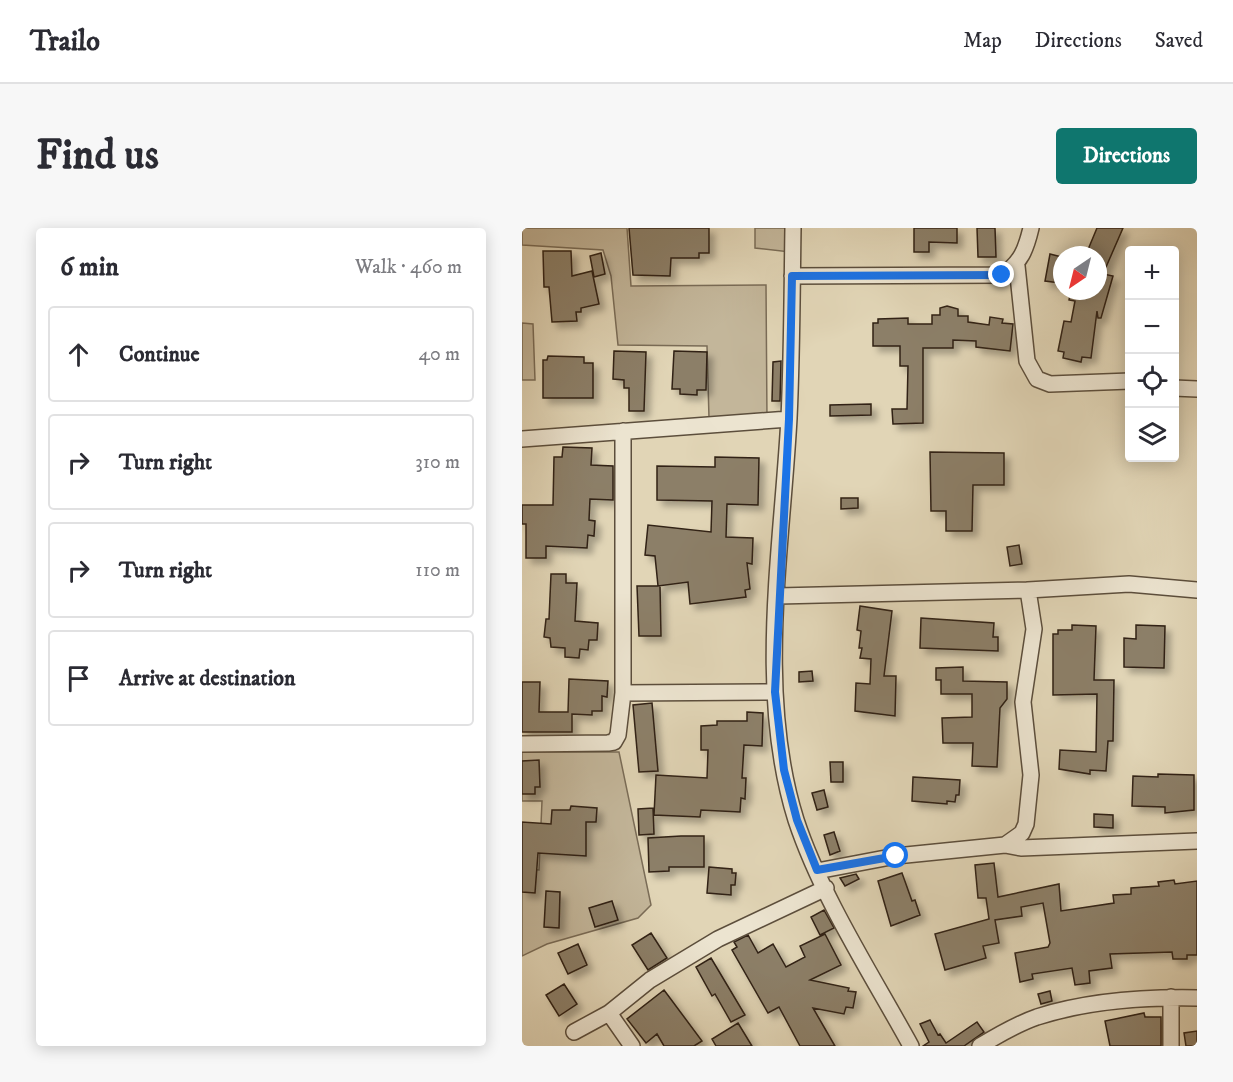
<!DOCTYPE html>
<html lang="en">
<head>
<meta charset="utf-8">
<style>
	body { margin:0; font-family:"IM FELL DW Pica",serif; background:#f7f7f7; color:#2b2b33 }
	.controls { position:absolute; right:18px; top:18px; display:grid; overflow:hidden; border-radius:6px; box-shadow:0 3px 15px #0003 }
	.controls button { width:54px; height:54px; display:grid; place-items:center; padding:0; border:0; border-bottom:2px solid #e1e1e2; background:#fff; color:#2b2b33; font:30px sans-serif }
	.compass { position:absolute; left:531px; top:18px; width:54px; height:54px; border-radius:50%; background:#fff; box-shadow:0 3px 15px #0003; rotate:215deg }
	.stop { position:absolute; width:18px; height:18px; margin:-14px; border:4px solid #1a73e8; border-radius:50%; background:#fff }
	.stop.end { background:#1a73e8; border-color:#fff; box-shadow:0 2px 6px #0008 }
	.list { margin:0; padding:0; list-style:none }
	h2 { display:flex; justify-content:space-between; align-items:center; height:78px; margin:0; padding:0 24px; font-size:26px }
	h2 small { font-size:20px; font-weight:400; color:#7c7c81 }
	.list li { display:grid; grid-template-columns:39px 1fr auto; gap:18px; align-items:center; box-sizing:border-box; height:96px; margin:0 12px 12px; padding:0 12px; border:2px solid #e1e1e2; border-radius:6px }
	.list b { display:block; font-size:22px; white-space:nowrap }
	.list em { font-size:20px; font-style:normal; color:#7c7c81 }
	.icon { flex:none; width:33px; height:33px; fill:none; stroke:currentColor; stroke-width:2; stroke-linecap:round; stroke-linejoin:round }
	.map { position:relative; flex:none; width:675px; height:818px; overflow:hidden; border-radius:6px }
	header { display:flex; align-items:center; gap:36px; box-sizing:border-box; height:84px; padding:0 30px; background:#fff; border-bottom:2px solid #e1e1e2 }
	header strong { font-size:28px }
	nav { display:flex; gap:33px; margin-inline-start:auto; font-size:21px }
	.intro { display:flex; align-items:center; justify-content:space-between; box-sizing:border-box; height:144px; padding:0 36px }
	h1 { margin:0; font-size:42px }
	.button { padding:15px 27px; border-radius:6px; background:#0f766e; color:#fff; font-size:21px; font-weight:700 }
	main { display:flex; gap:36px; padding:0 36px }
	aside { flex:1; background:#fff; border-radius:6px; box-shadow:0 3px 15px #0003 }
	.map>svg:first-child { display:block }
</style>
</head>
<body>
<header>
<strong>Trailo</strong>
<nav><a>Map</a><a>Directions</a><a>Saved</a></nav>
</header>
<div class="intro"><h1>Find us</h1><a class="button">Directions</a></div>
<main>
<aside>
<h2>6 min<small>Walk · 460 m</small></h2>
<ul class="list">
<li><svg class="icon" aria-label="ahead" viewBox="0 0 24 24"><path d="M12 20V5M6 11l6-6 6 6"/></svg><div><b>Continue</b></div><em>40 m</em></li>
<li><svg class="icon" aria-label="right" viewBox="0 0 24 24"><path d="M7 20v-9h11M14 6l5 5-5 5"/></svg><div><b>Turn right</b></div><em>310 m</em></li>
<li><svg class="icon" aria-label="right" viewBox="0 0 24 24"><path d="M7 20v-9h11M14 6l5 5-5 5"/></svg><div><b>Turn right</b></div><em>110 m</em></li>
<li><svg class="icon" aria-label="arrive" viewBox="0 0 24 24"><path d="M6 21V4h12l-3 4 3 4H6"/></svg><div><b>Arrive at destination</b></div></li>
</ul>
</aside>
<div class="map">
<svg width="675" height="818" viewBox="0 0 675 818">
	<defs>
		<filter id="shadow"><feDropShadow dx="5.5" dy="5.5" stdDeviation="3" flood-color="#0004"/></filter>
	</defs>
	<rect width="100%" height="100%" fill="#e1d5b6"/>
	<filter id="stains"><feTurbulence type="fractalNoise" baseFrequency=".00333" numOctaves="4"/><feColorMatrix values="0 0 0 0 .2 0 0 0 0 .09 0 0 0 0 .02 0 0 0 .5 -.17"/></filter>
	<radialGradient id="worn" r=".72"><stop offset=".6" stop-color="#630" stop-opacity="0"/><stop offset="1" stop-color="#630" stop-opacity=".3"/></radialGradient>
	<!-- green -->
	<path fill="#c3b69a" stroke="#7a6c57" stroke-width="1.5" d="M0 0H105L109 58 244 57 245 192 187 190 185 118 96 117 89 48 81 22 0 17Z
		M233 0H268V24L233 20Z
		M0 95 11 96 13 152H0Z
		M0 524H97L129 677 116 690 25 716 0 728V641L17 642 20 573H0Z"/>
	<!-- building -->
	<path fill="#8c7f68" stroke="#302114" stroke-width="1.5" filter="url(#shadow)" d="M107 0H187V25H177V30H149L148 48 111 47Z
		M392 0H435V15L407 14V24H392Z
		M455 0H473L474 29H456Z
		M575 0H601L581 46 591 48 579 90H576L575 83 569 130 560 129 559 134 541 130 542 124 536 123 542 93 549 94 553 73 547 72 549 63H576V27L565 24Z
		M21 23H49L50 48 70 43 77 76 59 80V84H54L55 93 30 94 27 59H22Z
		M79 25 83 46 72 49 68 28Z
		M528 26 540 29 538 55 523 53Z
		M425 78 436 81V88H446V94L467 97 468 89 481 91 480 95 491 96 488 123 454 119V113L431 112V120H401V195L371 196 370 181H385L386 138H378V118H351V95H356V91L386 90V96H410V87H418V80Z
		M92 123 124 124 122 183H107V160H102V152L91 151Z
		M152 123 185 124 184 162H175V167L158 166V161H150Z
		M26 128 62 129V135H71V170H21V132H25Z
		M259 133 258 173H250L251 134Z
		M349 176V187L308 188V177Z
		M41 219 70 220 69 237 91 238V272L68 271 67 292 73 293 72 308 66 307 65 320 24 318V330H4V296H0V277H31L32 229H40Z
		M408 224 482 225V257H451L450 303H424V283H409Z
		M193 229 237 230 236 277 205 276 204 309 231 310 230 336 225 335 228 361 223 362 224 369 168 376 166 354 136 358 133 328 123 327 126 297 189 304 190 273 135 272V238L193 239Z
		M319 270H336V280L319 281Z
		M497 317 500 336 488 338 485 319Z
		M29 346H44V355H55L53 393 76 395 75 412H67L66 422 58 421 57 430 43 429V420L29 419 28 410 22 409 24 391H27Z
		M115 358H138L139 408H117Z
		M338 378 370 383 362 448H374L373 488 333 483 334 455 348 456 349 431 338 430 340 420H337L339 403 335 402Z
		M399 390 472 395 471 409H476V423L398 420Z
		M550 397 574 398 572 452H592L591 513H586L584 543 568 542V546L537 541 538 522 574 524 575 466 531 467V406H536V402H550Z
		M614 397 643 398 642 440 602 439V410L614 411Z
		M441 439V453L485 454V471L478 480 475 539 450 538 451 515H421L420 490 450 489V466H419V452H414V440Z
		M290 443 291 453 277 454V444Z
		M47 451 86 453 85 469 80 468V483H70V487L50 486V504H0V454H18L17 484H46Z
		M130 475 136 543 117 544 111 477Z
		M225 484 241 485 240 518 222 517 220 550H224L223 571 219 570 218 584 179 582 178 589 132 587 134 547 185 550 186 522H179V498L195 497V493H225Z
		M17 532 18 559H13V566H0V533Z
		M308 534H321V554H309Z
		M636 546 672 547V582L643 585V579L610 578 611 548 636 549Z
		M391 549 438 552 437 567H434L433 574 425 573V576L390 573Z
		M302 562 306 579 295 582 290 565Z
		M49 578 75 580 74 594H64V628L16 625 13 665 0 664V594L29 596 30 582H48Z
		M131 580 132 606 117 607 116 581Z
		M572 586 591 587V600L572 599Z
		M312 604 318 623 308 627 302 607Z
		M159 608H182V639H147V643L127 644 126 610Z
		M472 635 476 669 537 656 539 683 592 675 591 667 609 666V660L637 658 636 654 652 652 653 656 675 653V727H665V731H651L650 724 588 726 590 740 567 743 568 755 553 757 550 740 510 746 511 751 498 754 493 725 526 719 528 715 521 675 499 679 500 688 473 692 477 715 461 718 464 730 423 742 413 706 467 691 464 670H456L453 637Z
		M187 639 210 641V645H214L213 657H209V667L185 665Z
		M380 645 390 673 393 672 398 687 369 698 356 653Z
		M334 646 337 651 323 658 318 650Z
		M24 663 38 664 37 700 22 699Z
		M90 673 96 692 73 699 67 680Z
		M302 682 312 700 298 707 289 689Z
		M129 705 145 730 126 742 110 717Z
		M303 706 319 737 288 752 327 760 326 763 334 764 331 780 324 779 322 786 291 780 313 818H278L257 779 246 785 210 722 215 719 212 714 226 707 236 725 251 716 264 739 283 729 278 718Z
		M56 716 65 737 46 746 36 725Z
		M189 730 223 787 209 794 193 766 190 768 174 739Z
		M42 756 55 776 37 788 24 767Z
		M142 762 180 813 172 818H142L135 806 124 815 105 791Z
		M528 763 530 773 519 776 516 766Z
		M622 785 623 789H639V818H588L583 793Z
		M408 792 416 807 418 806 424 815 455 794 462 804 442 818H401L407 814 398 796Z
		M216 795 230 818H194L190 811Z
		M675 803V818H664L662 805Z"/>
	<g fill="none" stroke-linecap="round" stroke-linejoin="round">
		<defs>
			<path id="minor" d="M271 0C270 63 270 127 267 190 260 321 234 465 274 592 299 668 350 747 389 818
				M495 38 505 133 515 151 528 156 608 153
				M270 48 480 47C499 35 504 21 509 0
				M652 160 675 161
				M0 211 267 191
				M256 368 506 362 607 356 675 362
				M101 465 253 464
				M0 516 86 515 92 514 96 507 101 465V203
				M483 617 499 620 675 613
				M295 643 374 628 483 617 500 605 504 596 509 547 501 474 512 401 506 362
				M649 769V818
				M87 785 110 818
				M52 804 87 785 128 752 196 711 304 660
				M458 818C476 807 495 796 515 789 565 773 623 769 675 770"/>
		</defs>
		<!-- minor casing -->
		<use href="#minor" stroke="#5c4e3c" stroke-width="18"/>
		<!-- minor -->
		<use href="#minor" stroke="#ece4d0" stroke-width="15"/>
	</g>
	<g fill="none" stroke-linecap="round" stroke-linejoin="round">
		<!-- route -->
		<path stroke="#1a73e8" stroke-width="8" d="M374 628 295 642 275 592 262 542 253 464 267 191 270 48 480 47"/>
	</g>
	<rect width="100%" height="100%" filter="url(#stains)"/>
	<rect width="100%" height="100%" fill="url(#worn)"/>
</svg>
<div class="controls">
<button>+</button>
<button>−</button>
<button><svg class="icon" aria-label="locate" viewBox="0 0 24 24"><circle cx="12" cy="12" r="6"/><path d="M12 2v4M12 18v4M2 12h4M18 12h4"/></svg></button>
<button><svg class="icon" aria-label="layers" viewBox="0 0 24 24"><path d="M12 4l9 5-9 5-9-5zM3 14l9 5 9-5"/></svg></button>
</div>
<svg class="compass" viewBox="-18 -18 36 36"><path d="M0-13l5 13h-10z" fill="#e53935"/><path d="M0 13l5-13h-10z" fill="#7c7c81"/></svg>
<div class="stop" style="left:374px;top:628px"></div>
<div class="stop end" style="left:480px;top:47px"></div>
</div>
</main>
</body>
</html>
